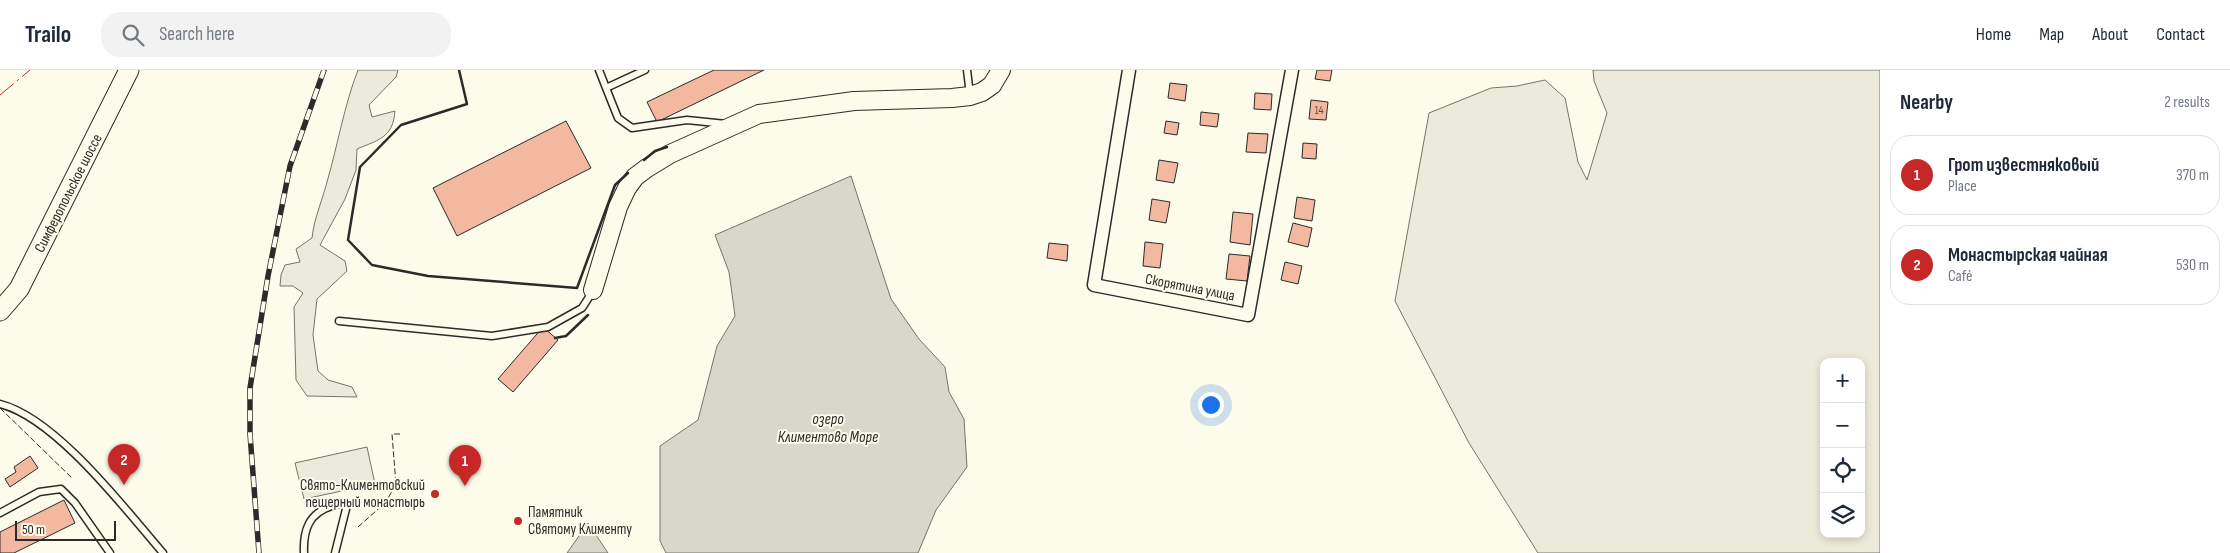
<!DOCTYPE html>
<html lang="en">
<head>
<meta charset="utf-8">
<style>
	body { margin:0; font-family:"Sofia Sans Condensed",sans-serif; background:#f2f2f3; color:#1f2937 }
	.controls { position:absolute; right:15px; bottom:15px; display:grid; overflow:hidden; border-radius:10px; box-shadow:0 2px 8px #0003 }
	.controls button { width:45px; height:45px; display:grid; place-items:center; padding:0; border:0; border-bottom:1px solid #e0e1e3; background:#fff; color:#1f2937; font:25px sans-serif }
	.scale { position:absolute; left:15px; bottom:12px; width:101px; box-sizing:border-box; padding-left:5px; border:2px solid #2b2b2b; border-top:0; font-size:14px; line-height:18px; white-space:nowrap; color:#2b2b2b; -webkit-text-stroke:4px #fdfbea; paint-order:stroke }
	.you { position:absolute; left:1210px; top:334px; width:18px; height:18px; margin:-12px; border:4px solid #fff; border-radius:50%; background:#1a73e8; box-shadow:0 0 0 8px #1a73e833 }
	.badge { display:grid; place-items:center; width:32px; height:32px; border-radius:50%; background:#c62828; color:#fff; font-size:16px; font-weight:700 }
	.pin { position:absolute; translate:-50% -41px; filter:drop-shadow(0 1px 2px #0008) }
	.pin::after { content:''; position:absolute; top:26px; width:18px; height:15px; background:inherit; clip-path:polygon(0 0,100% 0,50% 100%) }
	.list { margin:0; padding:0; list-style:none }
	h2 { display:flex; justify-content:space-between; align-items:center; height:65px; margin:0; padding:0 20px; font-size:21px }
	h2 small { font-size:16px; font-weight:400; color:#747a83 }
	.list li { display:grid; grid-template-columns:32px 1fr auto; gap:15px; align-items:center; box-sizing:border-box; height:80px; margin:0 10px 10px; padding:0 10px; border:1px solid #e0e1e3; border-radius:20px }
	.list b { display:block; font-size:19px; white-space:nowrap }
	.list p { margin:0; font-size:16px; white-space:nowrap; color:#747a83 }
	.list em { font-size:16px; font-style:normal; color:#747a83 }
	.icon { flex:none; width:28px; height:28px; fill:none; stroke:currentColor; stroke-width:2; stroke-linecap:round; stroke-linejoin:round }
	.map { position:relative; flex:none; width:1880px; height:483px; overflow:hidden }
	header { display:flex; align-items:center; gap:30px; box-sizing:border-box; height:70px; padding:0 25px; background:#fff; border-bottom:1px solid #e0e1e3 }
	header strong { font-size:24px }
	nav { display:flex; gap:28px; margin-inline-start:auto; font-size:18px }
	.search { width:350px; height:45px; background:#f2f2f3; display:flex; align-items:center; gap:12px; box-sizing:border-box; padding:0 18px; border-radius:20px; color:#747a83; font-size:19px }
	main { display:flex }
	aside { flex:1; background:#fff }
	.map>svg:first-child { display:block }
</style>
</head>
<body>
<header>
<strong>Trailo</strong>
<div class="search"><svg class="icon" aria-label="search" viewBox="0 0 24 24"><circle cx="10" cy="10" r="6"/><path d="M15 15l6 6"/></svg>Search here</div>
<nav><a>Home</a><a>Map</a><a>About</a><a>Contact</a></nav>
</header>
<main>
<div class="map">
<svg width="1880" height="483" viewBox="0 0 1880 483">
	<rect width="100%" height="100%" fill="#fdfbea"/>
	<!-- green -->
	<path fill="#ecebdb" stroke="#74746e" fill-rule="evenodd" d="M358 0H398L396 7 369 35 372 47 395 41C393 68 378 70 357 79L356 100 345 129 320 175 345 191 347 201 317 229 313 265 318 301 328 310 352 317 357 327 307 326 296 310 294 237 303 223 293 216H280L281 205 285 195 300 192 296 179 312 168C314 149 322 131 327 112 338 74 344 36 358 0Z
		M1593 0H1880V483H1538L1469 373 1395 231 1429 43 1491 18 1517 16 1545 10 1565 28 1578 92 1587 110 1607 43 1594 11ZM1824 292H1861V464H1824Z
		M367 377 375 414 304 429 295 393Z"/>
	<!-- water -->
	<path fill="#d8d7c9" stroke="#74746e" d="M851 106 891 229 919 269 945 297 949 322 964 349 967 397 936 440 918 483H666L660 471V376L698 350 717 276 735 246 729 202 715 165Z
		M588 453 608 483H567Z"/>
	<!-- building -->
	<path fill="#f2b8a0" stroke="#2b2b2b" d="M714 0H764L657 52 647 32Z
		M1317 0H1332L1330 11 1315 9Z
		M1170 13 1187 15 1185 31 1168 28Z
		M1255 23 1272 24 1271 40 1254 39Z
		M1311 30 1328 32 1326 50 1309 49Z
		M1201 42 1219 44 1217 57 1200 55Z
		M566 51 591 98 457 166 433 118Z
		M1166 51 1179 53 1177 65 1164 63Z
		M1248 63 1268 64 1266 83 1246 82Z
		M1303 73 1317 74 1316 89 1302 88Z
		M1159 90 1178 93 1174 113 1156 110Z
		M1297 127 1315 130 1312 151 1294 148Z
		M1152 129 1170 132 1166 153 1149 150Z
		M1233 142 1253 144 1250 175 1230 172Z
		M1293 153 1312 158 1308 177 1288 172Z
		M1145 172 1163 174 1160 198 1143 196Z
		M1049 173 1068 175 1067 191 1047 188Z
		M1229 184 1250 186 1247 211 1226 209Z
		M1285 192 1302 196 1298 214 1281 210Z
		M543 257 558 270 513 322 498 309Z
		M30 386 38 398 10 417 5 409 16 402 14 397Z
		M64 430 75 453 14 483H0V462Z"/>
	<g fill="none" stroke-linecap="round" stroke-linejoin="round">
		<defs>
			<path id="lane" d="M599 0 606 18
				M645 0 606 18 618 48 632 58 687 50 726 54
				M967 0 970 25
				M339 251 492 266 548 257 582 238 593 221
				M0 334C56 348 125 439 163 483
				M0 443 39 422 61 419 75 433 110 483
				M304 483C303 460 309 443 332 436 337 434 341 433 347 435L335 483"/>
			<path id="street" d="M1129 0 1094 215 1248 245 1292 0"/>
			<path id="secondary" d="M593 220 618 137 627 118 635 107 647 98 670 84 759 44 854 31 952 28 970 26 982 22 992 15 1001 0"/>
			<path id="primary" d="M0 241 19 219 129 0"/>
		</defs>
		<!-- lane casing -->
		<use href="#lane" stroke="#2b2b2b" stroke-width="9"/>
		<!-- street casing -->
		<use href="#street" stroke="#2b2b2b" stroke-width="15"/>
		<!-- secondary casing -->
		<use href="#secondary" stroke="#2b2b2b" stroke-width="20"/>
		<!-- primary casing -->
		<use href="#primary" stroke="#2b2b2b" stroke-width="21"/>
		<!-- lane -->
		<use href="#lane" stroke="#fdfbea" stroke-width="6"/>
		<!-- street -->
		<use href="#street" stroke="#fdfbea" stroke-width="12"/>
		<!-- secondary -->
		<use href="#secondary" stroke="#fdfbea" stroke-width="18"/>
		<!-- primary -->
		<use href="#primary" stroke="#fdfbea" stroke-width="19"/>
		<defs>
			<path id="rail" d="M259 483 250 364V318L268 206 290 96 324 0"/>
		</defs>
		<!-- rail casing -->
		<use href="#rail" stroke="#2b2b2b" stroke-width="5.5"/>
		<!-- rail -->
		<use href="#rail" stroke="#fdfbea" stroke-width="4" stroke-dasharray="11" stroke-linecap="butt"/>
		<!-- fence -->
		<path stroke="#2b2b2b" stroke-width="1" stroke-dasharray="6 2.5" stroke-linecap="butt" d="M0 338 73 409
			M358 457 385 433 396 415 392 364H400"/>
		<!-- wall -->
		<path stroke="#2b2b2b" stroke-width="2.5" d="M459 0 467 34 401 55 360 97 348 170 372 195 428 206 577 218 615 115 628 103
			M644 90 655 81 667 77
			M555 268 566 266 588 245"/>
		<!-- power -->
		<path stroke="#c62828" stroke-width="1" stroke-dasharray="18 4 2.5 4" stroke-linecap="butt" d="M0 25 30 0"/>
	</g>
	<!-- markers -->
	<g fill="#c62828" stroke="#fdfbea" stroke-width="2">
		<circle cx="435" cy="424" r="5"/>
		<circle cx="518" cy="451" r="5"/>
	</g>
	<g text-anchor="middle" stroke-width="4" stroke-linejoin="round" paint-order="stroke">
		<!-- number labels -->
		<g font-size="12" fill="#5d4e48">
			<text x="1319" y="44">14</text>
		</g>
		<!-- street labels -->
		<g font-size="15" fill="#2b2b2b" stroke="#fdfbea">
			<text transform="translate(68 123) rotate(-63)" y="5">Симферопольское шоссе</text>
			<text transform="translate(1190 217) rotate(11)" y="5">Скорятина улица</text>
		</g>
		<!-- poi labels -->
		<g font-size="15" fill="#2b2b2b" stroke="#fdfbea" text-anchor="end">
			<text x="425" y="420">Свято-Климентовский<tspan x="425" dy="17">пещерный монастырь</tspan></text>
			<text x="528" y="447" text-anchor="start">Памятник<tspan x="528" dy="17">Святому Клименту</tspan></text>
		</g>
		<!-- water labels -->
		<g font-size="16" font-style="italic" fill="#2b2b2b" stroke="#fdfbea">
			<text x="828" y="354">озеро<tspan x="828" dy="18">Климентово Море</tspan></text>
		</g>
	</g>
</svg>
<div class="controls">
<button>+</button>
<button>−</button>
<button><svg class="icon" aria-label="locate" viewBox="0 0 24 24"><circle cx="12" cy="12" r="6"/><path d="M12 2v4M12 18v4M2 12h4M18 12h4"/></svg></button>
<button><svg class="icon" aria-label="layers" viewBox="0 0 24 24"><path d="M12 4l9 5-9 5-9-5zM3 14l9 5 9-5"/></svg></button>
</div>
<div class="scale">50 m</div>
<div class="you"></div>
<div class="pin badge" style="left:465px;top:416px">1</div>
<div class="pin badge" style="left:124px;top:415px">2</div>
</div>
<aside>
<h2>Nearby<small>2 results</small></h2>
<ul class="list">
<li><span class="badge">1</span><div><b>Грот известняковый</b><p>Place</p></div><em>370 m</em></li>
<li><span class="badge">2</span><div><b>Монастырская чайная</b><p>Café</p></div><em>530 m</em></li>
</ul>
</aside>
</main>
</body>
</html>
